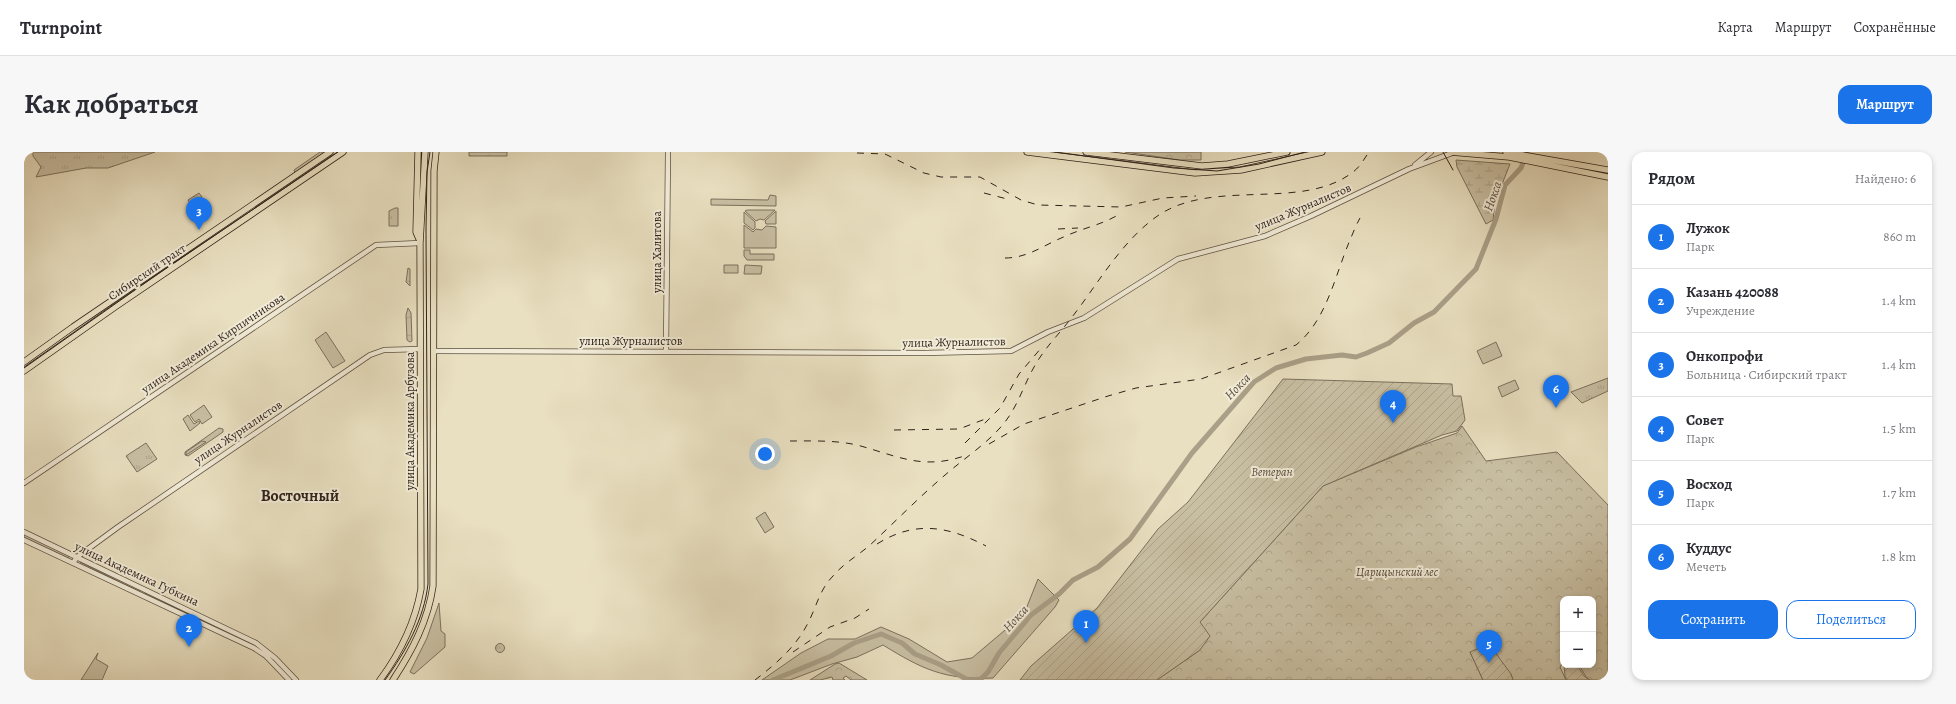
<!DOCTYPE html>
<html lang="ru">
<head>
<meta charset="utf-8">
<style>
	body { margin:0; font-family:Alegreya,serif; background:#f7f7f7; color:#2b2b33 }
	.controls { position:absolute; right:12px; bottom:12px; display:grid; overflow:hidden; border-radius:8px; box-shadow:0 2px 6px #0003 }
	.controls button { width:36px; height:36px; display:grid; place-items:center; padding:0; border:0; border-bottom:1px solid #e1e1e2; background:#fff; color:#2b2b33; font:20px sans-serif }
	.you { position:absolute; left:741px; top:302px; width:14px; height:14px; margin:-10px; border:3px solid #fff; border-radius:50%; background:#1a73e8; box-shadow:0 0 0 6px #1a73e833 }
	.badge { display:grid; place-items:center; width:26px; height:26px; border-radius:50%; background:#1a73e8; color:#fff; font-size:13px; font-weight:700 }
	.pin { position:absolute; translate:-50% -33px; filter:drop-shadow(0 1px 2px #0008) }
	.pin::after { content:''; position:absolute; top:21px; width:14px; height:12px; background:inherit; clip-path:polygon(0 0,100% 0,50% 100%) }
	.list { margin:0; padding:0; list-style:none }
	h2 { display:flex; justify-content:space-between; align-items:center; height:52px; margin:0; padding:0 16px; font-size:17px }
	h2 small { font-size:13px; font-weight:400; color:#7c7c81 }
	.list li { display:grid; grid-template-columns:26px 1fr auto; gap:12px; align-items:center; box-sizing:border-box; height:64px; padding:0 16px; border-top:1px solid #e1e1e2 }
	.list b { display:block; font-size:15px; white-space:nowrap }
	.list p { margin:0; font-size:13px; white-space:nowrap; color:#7c7c81 }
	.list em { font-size:13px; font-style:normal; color:#7c7c81 }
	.actions { display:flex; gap:8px; padding:12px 16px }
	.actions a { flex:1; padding:9px 0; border:1px solid #1a73e8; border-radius:12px; text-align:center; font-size:14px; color:#1a73e8 }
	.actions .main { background:#1a73e8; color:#fff }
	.map { position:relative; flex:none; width:1584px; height:528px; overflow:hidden; border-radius:12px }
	header { display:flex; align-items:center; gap:24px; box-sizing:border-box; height:56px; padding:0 20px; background:#fff; border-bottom:1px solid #e1e1e2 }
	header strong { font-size:19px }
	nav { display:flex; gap:22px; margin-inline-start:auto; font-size:14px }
	.intro { display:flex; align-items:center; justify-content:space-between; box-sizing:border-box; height:96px; padding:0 24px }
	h1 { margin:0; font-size:28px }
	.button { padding:10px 18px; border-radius:12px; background:#1a73e8; color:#fff; font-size:14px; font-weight:700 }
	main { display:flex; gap:24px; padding:0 24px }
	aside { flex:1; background:#fff; border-radius:12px; box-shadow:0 2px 6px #0003 }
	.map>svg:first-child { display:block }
</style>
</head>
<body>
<header>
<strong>Turnpoint</strong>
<nav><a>Карта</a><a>Маршрут</a><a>Сохранённые</a></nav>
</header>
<div class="intro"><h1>Как добраться</h1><a class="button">Маршрут</a></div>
<main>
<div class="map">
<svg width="1584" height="528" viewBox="0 0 1584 528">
	<defs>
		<pattern id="forest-crowns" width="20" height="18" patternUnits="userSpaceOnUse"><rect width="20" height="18" fill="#c9c0a4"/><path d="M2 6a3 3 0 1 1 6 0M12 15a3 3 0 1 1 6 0" fill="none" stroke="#ada58d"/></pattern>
		<pattern id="wetland-marsh" width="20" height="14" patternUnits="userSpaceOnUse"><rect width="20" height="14" fill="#c9c0a4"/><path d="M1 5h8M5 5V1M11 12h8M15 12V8" fill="none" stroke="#ada58d"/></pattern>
		<pattern id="park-tufts" width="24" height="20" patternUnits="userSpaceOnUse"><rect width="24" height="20" fill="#c9c0a4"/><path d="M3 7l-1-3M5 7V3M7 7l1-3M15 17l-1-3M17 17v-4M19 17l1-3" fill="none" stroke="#ada58d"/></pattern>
		<pattern id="garden-furrows" width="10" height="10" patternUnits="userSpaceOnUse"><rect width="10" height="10" fill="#c9c0a4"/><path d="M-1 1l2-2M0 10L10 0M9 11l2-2" fill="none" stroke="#ada58d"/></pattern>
	</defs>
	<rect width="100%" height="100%" fill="#e9e0c1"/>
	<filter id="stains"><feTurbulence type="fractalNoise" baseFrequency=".005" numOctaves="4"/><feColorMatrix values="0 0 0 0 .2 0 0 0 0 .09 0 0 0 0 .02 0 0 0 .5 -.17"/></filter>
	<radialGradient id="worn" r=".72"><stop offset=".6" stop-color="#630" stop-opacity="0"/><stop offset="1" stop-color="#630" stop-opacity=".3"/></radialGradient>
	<!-- grass -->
	<path fill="#c9c0a4" stroke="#7c705e" d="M296 0H302L271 21 270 18Z
		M746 43 752 44V54L687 53V47L744 48Z
		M723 58H751L740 68 736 67 732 69 721 59Z
		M752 59V72H742L741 69Z
		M720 60 731 70V76L729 78 720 71Z
		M720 73 729 80 732 77 738 78 742 74 752 75V96H720Z
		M720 98H726V102H750V108H723L720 104Z
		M700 113H714V121H700Z
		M721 113 738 114 737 122H720Z
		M302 180 321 209 309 216 291 188Z
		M1472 190 1478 204 1459 212 1453 199Z
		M1491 228 1495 237 1478 245 1474 235Z
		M180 253 188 265 178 272 175 267 171 270 166 263Z
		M195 276 199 277V280L164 304 161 303V300Z
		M741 360 750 375 741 381 732 366Z
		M0 382 45 404V405L42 406 0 386Z
		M56 410H57L116 438 115 440Z
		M1014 427 1035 448 1031 455 969 526C920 528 898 517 859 493L833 505 808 512 766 528H738L777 501 804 487H831L857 475 885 487 923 510 948 506 1000 462Z
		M122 440 177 466V468L121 443Z
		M415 451 417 479 421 482V495L390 522 386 520 403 486Z
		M74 501 72 507 84 514 78 528H57Z"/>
	<!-- forest -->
	<path fill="url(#forest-crowns)" stroke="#7c705e" d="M445 0H483V4H445Z
		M1101 0H1177V8H1156Z
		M384 116 386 117V134L382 130Z
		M384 156 387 161 388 189 386 190 383 188 382 163Z
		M1438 274 1462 309 1533 300 1584 353V528H1564L1555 513H1569V447H1539V511L1536 515 1542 528H1489L1487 522 1446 500 1459 528H1133L1176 498V470L1299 334 1392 295 1433 281Z
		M178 289 182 290 162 303V300Z
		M815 511 843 528H827L822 524 819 526 821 528H809L808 525 796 528H786L811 512Z"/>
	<!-- wetland -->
	<path fill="url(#wetland-marsh)" stroke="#7c705e" d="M1432 8 1486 12 1471 50 1469 68 1462 72 1433 15Z"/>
	<!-- park -->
	<path fill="url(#park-tufts)" stroke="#7c705e" d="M9 0H131L84 16H62L12 25 17 15 9 4Z
		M175 41 178 45 167 53 164 48Z
		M371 56H374V74H365V59Z
		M1584 226V239L1558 251 1547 240Z
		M164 263 170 272 175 269 176 271 166 279 159 267Z
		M122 291 133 307 113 320 102 304Z
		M471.5 496a4.5 4.5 0 1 1 9 0a4.5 4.5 0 1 1-9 0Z"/>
	<!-- garden -->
	<path fill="url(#garden-furrows)" stroke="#7c705e" d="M1259 227 1428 232 1429 244H1437L1441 268 1433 279 1418 283 1299 334 1176 470 1186 484 1176 498 1133 528H996L1007 514 1073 456 1134 377 1164 350Z
		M1465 492 1487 522 1489 528H1459L1446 500Z
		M1540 513H1553L1560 524 1566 528H1543L1541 524Z"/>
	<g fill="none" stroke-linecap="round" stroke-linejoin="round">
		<!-- river -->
		<path stroke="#aa9f88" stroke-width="5" d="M749 528 807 504 830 491 857 482 878 491 891 502 917 513 944 528
			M946 528 957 527 964 520 975 501 1007 463 1035 442 1049 428 1074 415 1106 387 1168 301 1230 230 1252 216 1282 207 1318 203 1332 205 1343 201 1365 191 1390 171 1410 160 1452 117 1472 67 1481 33 1497 16 1503 0"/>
		<defs>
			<path id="minor" d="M1391 13 1407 0
				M410 199 900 201 987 199 1024 180 1060 166 1154 107 1241 84 1287 64 1385 17 1431 0
				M642 199 644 0
				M0 331 352 93 396 91
				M0 380 232 491 251 506 272 528
				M0 388 230 496 242 504 265 528
				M49 411 53 405 94 375 346 203 360 198 396 197"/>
			<path id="major" d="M394 0 392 80 395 87
				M1003 0 1171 21 1217 18 1298 0
				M1062 0 1178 14 1204 12 1263 0
				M1426 0 1485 5 1584 25
				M1482 0 1584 18
				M0 210 49 175 306 0
				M0 219 91 155 319 0
				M356 528C376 501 391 471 397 437L396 91 401 0
				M369 528C388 499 404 469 409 434L410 19 412 0"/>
		</defs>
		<!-- minor casing -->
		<use href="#minor" stroke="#5e5143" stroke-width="6"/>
		<!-- major casing -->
		<use href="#major" stroke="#2f2119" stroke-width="7"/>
		<!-- minor -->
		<use href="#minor" stroke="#f1ebd7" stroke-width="4.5"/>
		<!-- major -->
		<use href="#major" stroke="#e9e0c1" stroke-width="5.5"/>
		<!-- tram -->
		<path stroke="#2f2119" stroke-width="1" d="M1031 0 1150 16 1193 19 1235 12 1281 0
			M1419 0 1429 18
			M0 216 138 119 314 0
			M361 528C382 499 400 467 404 432L402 78 403 20 406 0"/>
		<!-- rail -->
		<path stroke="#2f2119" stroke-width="1" stroke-dasharray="7 7" stroke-linecap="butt" d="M833 1 861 2 900 21 917 25H956L997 48 1014 53 1097 55 1139 46 1172 44
			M960 41 987 48
			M1034 77 1054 76
			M981 106C1005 106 1021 92 1042 84 1059 76 1077 73 1094 63
			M870 278 935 277 964 266
			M766 289C788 289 811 288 833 293 874 304 899 319 943 303
			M941 291 976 256 995 222 1018 195
			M965 292 1000 272 1084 244 1112 236 1177 227 1272 193C1303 168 1311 123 1326 88 1329 81 1332 73 1336 66
			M853 392C891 368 924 374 962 394
			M769 500 806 475 831 466 845 457
			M731 528C753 511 773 494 785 469 793 453 796 437 809 424 819 412 833 404 845 394 872 369 898 342 927 318 945 303 966 289 981 270 995 252 1001 229 1013 210 1022 195 1034 183 1045 169 1072 135 1096 91 1132 65 1187 25 1278 60 1329 20 1336 15 1340 7 1345 0"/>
	</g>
	<g text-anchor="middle" stroke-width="4" stroke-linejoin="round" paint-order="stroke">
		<!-- street labels -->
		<g font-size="12" fill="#2f2119" stroke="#f1ebd7">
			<text transform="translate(1279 55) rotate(-23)" y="4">улица Журналистов</text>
			<text transform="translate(633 100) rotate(-90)" y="4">улица Халитова</text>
			<text transform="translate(123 120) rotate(-34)" y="4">Сибирский тракт</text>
			<text x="607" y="193">улица Журналистов</text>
			<text transform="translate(930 190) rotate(-1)" y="4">улица Журналистов</text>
			<text transform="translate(189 191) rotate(-34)" y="4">улица Академика Кирпичникова</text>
			<text transform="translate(386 269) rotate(-90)" y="4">улица Академика Арбузова</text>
			<text transform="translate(214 280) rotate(-34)" y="4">улица Журналистов</text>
			<text transform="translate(113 422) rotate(25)" y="4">улица Академика Губкина</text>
		</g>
		<!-- park labels -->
		<g font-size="12" font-style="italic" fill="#56493c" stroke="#f1ebd7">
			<text x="1248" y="324">Ветеран</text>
			<text x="1373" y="424">Царицынский лес</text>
		</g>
		<!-- water labels -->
		<g font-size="13" font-style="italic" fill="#5a4d40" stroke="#f1ebd7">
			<text transform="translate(1468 44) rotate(-70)" y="5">Нокса</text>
			<text transform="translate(1213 234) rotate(-46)" y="5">Нокса</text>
			<text transform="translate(991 466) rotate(-48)" y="5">Нокса</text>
		</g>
		<!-- district labels -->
		<g font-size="16" font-weight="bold" fill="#2f2119" stroke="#f1ebd7">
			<text x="276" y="349">Восточный</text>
		</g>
	</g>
	<rect width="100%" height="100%" filter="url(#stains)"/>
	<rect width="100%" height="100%" fill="url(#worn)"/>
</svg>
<div class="controls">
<button>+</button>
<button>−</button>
</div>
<div class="you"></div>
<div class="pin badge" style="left:1062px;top:491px">1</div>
<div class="pin badge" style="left:165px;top:495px">2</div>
<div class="pin badge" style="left:175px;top:78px">3</div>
<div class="pin badge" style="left:1369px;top:271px">4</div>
<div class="pin badge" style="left:1465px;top:511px">5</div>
<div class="pin badge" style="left:1532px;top:256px">6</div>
</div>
<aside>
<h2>Рядом<small>Найдено: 6</small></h2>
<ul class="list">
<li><span class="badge">1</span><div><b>Лужок</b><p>Парк</p></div><em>860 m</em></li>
<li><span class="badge">2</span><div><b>Казань 420088</b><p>Учреждение</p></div><em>1.4 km</em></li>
<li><span class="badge">3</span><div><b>Онкопрофи</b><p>Больница · Сибирский тракт</p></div><em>1.4 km</em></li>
<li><span class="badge">4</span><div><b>Совет</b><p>Парк</p></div><em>1.5 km</em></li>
<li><span class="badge">5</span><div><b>Восход</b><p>Парк</p></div><em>1.7 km</em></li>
<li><span class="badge">6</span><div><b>Куддус</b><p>Мечеть</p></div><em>1.8 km</em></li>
</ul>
<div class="actions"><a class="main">Сохранить</a><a>Поделиться</a></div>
</aside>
</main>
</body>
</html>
